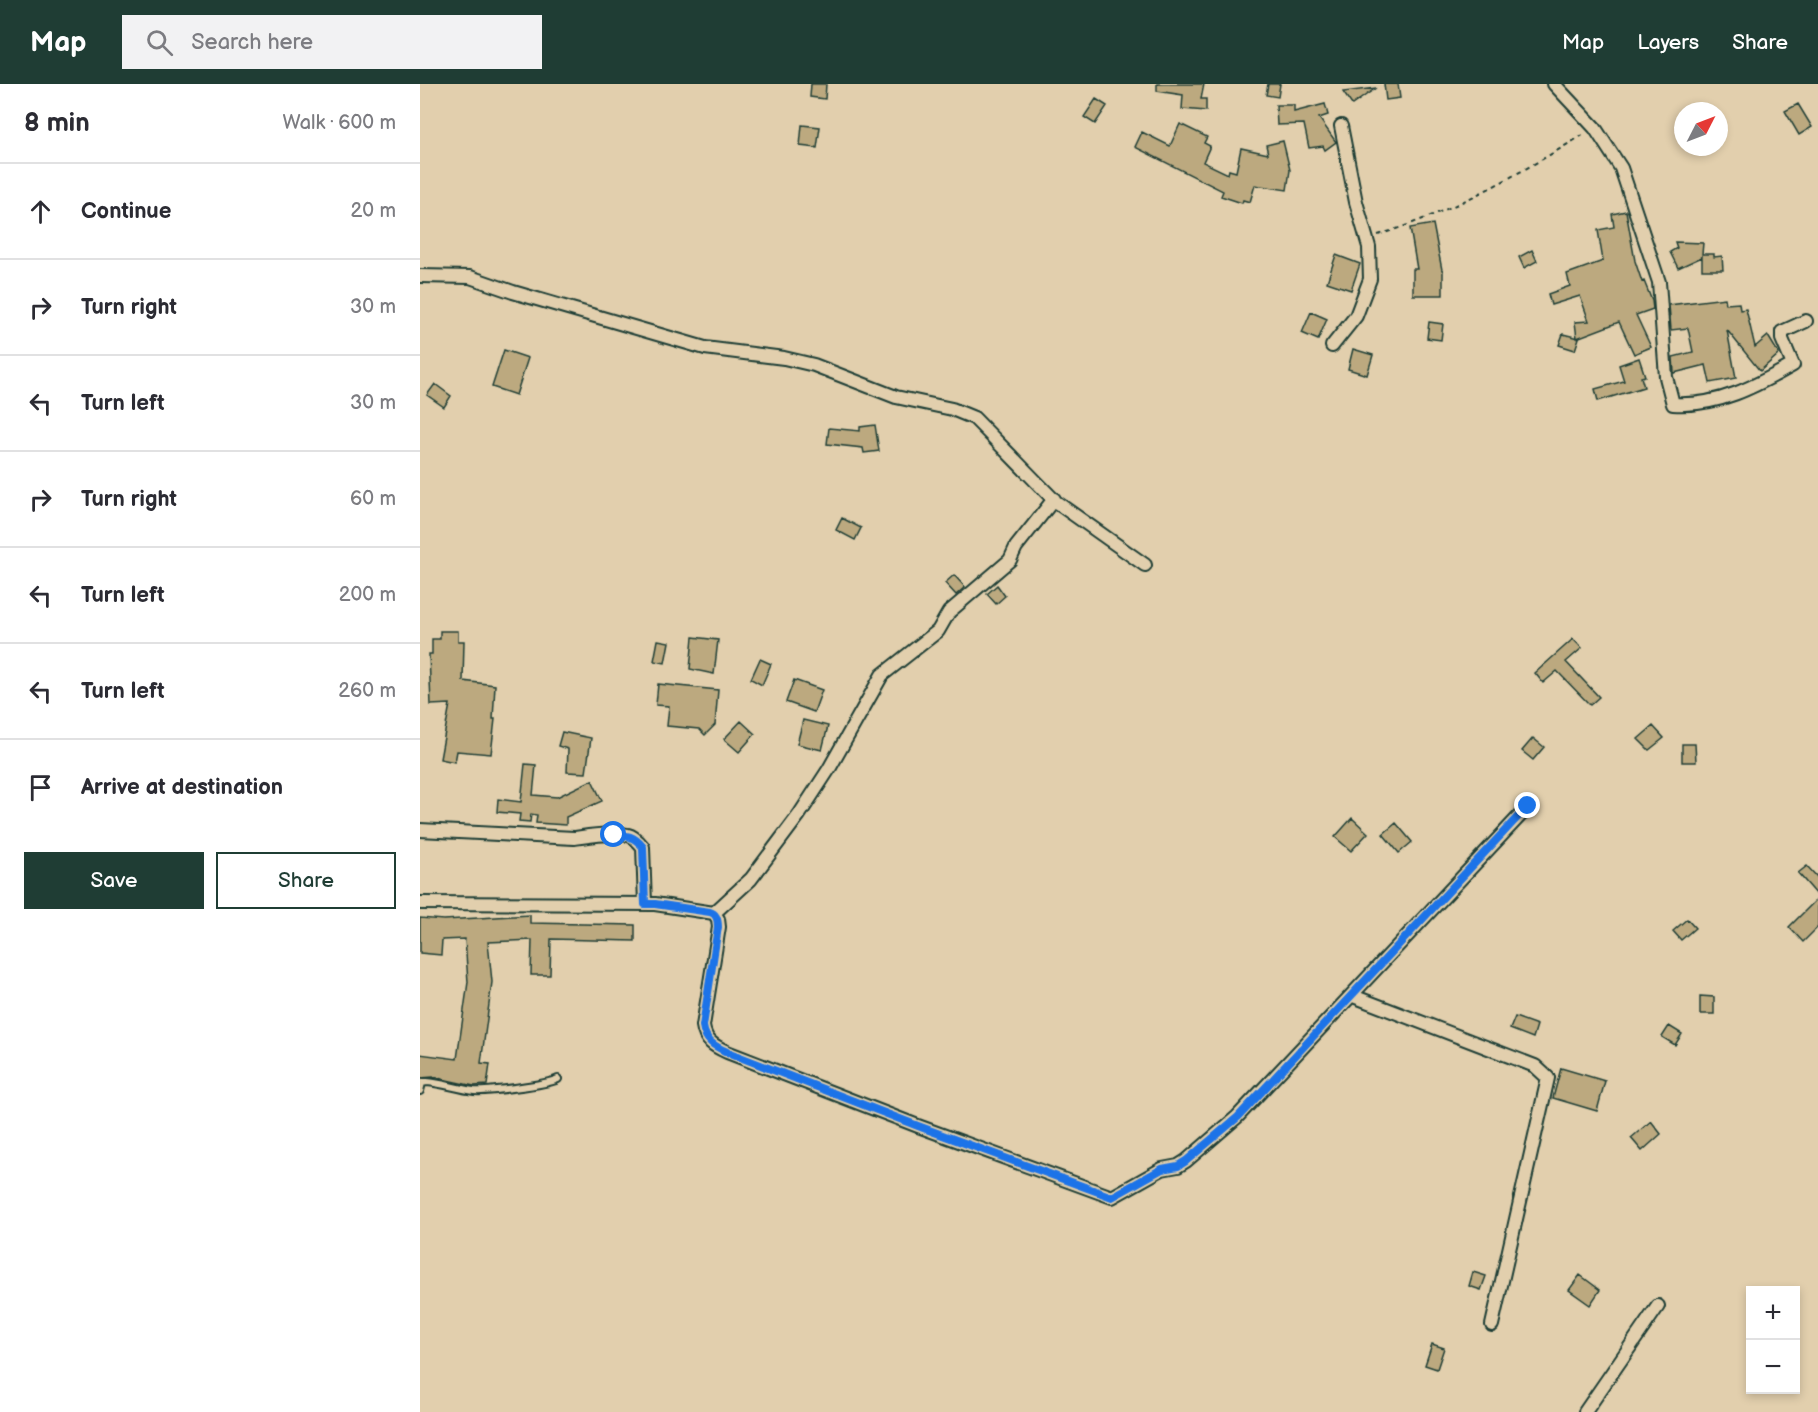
<!DOCTYPE html>
<html lang="en">
<head>
<meta charset="utf-8">
<style>
	body { margin:0; font-family:"Balsamiq Sans",sans-serif; background:#f2f2f3; color:#2b2b33 }
	.controls { position:absolute; right:18px; bottom:18px; display:grid; overflow:hidden; border-radius:0px; box-shadow:0 3px 9px #0003 }
	.controls button { width:54px; height:54px; display:grid; place-items:center; padding:0; border:0; border-bottom:2px solid #e1e1e2; background:#fff; color:#2b2b33; font:30px sans-serif }
	.compass { position:absolute; left:1254px; top:18px; width:54px; height:54px; border-radius:50%; background:#fff; box-shadow:0 3px 9px #0003; rotate:48deg }
	.stop { position:absolute; width:18px; height:18px; margin:-14px; border:4px solid #1a73e8; border-radius:50%; background:#fff }
	.stop.end { background:#1a73e8; border-color:#fff; box-shadow:0 2px 6px #0008 }
	.list { margin:0; padding:0; list-style:none }
	h2 { display:flex; justify-content:space-between; align-items:center; height:78px; margin:0; padding:0 24px; font-size:26px }
	h2 small { font-size:20px; font-weight:400; color:#7c7c81 }
	.list li { display:grid; grid-template-columns:39px 1fr auto; gap:18px; align-items:center; box-sizing:border-box; height:96px; padding:0 24px; border-top:2px solid #e1e1e2 }
	.list b { display:block; font-size:22px; white-space:nowrap }
	.list em { font-size:20px; font-style:normal; color:#7c7c81 }
	.actions { display:flex; gap:12px; padding:18px 24px }
	.actions a { flex:1; padding:14px 0; border:2px solid #1f3d34; border-radius:0px; text-align:center; font-size:21px; color:#1f3d34 }
	.actions .main { background:#1f3d34; color:#fff }
	.icon { flex:none; width:33px; height:33px; fill:none; stroke:currentColor; stroke-width:2; stroke-linecap:round; stroke-linejoin:round }
	.map { position:relative; flex:none; width:1398px; height:1328px; overflow:hidden }
	header { display:flex; align-items:center; gap:36px; box-sizing:border-box; height:84px; padding:0 30px; background:#1f3d34; color:#fff }
	header strong { font-size:28px }
	nav { display:flex; gap:33px; margin-inline-start:auto; font-size:21px }
	.search { width:420px; height:54px; background:#f2f2f3; display:flex; align-items:center; gap:15px; box-sizing:border-box; padding:0 21px; border-radius:0px; color:#7c7c81; font-size:22px }
	main { display:flex }
	aside { flex:1; background:#fff }
	.map>svg:first-child { display:block }
</style>
</head>
<body>
<header>
<strong>Map</strong>
<div class="search"><svg class="icon" aria-label="search" viewBox="0 0 24 24"><circle cx="10" cy="10" r="6"/><path d="M15 15l6 6"/></svg>Search here</div>
<nav><a>Map</a><a>Layers</a><a>Share</a></nav>
</header>
<main>
<aside>
<h2>8 min<small>Walk · 600 m</small></h2>
<ul class="list">
<li><svg class="icon" aria-label="ahead" viewBox="0 0 24 24"><path d="M12 20V5M6 11l6-6 6 6"/></svg><div><b>Continue</b></div><em>20 m</em></li>
<li><svg class="icon" aria-label="right" viewBox="0 0 24 24"><path d="M7 20v-9h11M14 6l5 5-5 5"/></svg><div><b>Turn right</b></div><em>30 m</em></li>
<li><svg class="icon" aria-label="left" viewBox="0 0 24 24"><path d="M17 20v-9H6M10 6l-5 5 5 5"/></svg><div><b>Turn left</b></div><em>30 m</em></li>
<li><svg class="icon" aria-label="right" viewBox="0 0 24 24"><path d="M7 20v-9h11M14 6l5 5-5 5"/></svg><div><b>Turn right</b></div><em>60 m</em></li>
<li><svg class="icon" aria-label="left" viewBox="0 0 24 24"><path d="M17 20v-9H6M10 6l-5 5 5 5"/></svg><div><b>Turn left</b></div><em>200 m</em></li>
<li><svg class="icon" aria-label="left" viewBox="0 0 24 24"><path d="M17 20v-9H6M10 6l-5 5 5 5"/></svg><div><b>Turn left</b></div><em>260 m</em></li>
<li><svg class="icon" aria-label="arrive" viewBox="0 0 24 24"><path d="M6 21V4h12l-3 4 3 4H6"/></svg><div><b>Arrive at destination</b></div></li>
</ul>
<div class="actions"><a class="main">Save</a><a>Share</a></div>
</aside>
<div class="map">
<svg width="1398" height="1328" viewBox="0 0 1398 1328">
	<rect width="100%" height="100%" fill="#e2cfad"/>
	<filter id="ink" filterUnits="userSpaceOnUse"><feTurbulence type="fractalNoise" baseFrequency=".0167" numOctaves="2"/><feDisplacementMap in="SourceGraphic" scale="12" xChannelSelector="R" yChannelSelector="G"/><feConvolveMatrix kernelMatrix="1 2 1 2 8 2 1 2 1" color-interpolation-filters="sRGB"/></filter>
	<g filter="url(#ink)">
		<!-- building -->
		<path fill="#bca97f" stroke="#1f3d34" stroke-width="1.5" d="M391 0H406L405 15 390 13Z
			M737 0H784L781 15H786V27L762 25 763 11 737 7Z
			M848 0H860L858 13 846 11Z
			M964 0H978L980 14 966 16Z
			M956 4 932 21 923 8Z
			M676 15 687 22 675 40 664 33Z
			M905 20 908 31 899 34 916 58 905 66 903 62 889 64 884 40 857 41 856 21H874V28Z
			M1378 20 1392 43 1379 51 1365 27Z
			M760 40 787 53 784 59 790 62 783 78 808 90 809 86 816 88 821 64 848 70 846 61 863 57 870 86 867 106 835 101 830 118 823 116 822 119 801 112 803 107 715 63 722 48 750 62Z
			M382 41 400 43 397 64 380 62Z
			M1206 127 1215 177 1222 198 1224 197 1232 217 1233 225 1216 231 1231 263 1214 270 1199 238 1157 254 1155 238 1169 237 1160 212 1131 221 1128 210 1150 202 1147 190 1183 177 1178 146 1194 143 1192 130Z
			M1013 140 1022 186H1023V211H993V185H997L990 144Z
			M1255 158 1283 159 1282 170H1294V173L1302 172 1303 186H1282V171V173L1258 184 1250 168 1257 164Z
			M1112 166 1117 177 1104 184 1099 173Z
			M916 171 940 180 931 206 907 198Z
			M1305 214 1306 220 1319 219 1320 226 1326 225 1335 263 1348 252 1359 270 1340 287 1307 246 1316 294 1290 299 1286 281 1254 289 1253 273 1273 268 1268 244 1251 246 1249 221Z
			M891 228 907 235 898 256 882 249Z
			M1009 238 1023 240 1021 256 1007 254Z
			M1143 250 1159 254 1155 266 1139 261Z
			M933 265 953 271 947 291 928 285Z
			M84 266 108 274 96 311 72 303Z
			M1219 274 1225 292 1221 293 1224 303 1178 317 1175 305 1204 297 1199 281Z
			M15 300 31 312 24 323 7 311Z
			M455 341 459 367 444 369 443 364 407 360 409 344 440 347V343Z
			M422 434 441 444 435 456 416 446Z
			M534 491 545 503 536 511 525 499Z
			M577 501 585 512 576 520 567 510Z
			M20 547H38V557H44L43 597 75 601 73 635H75L71 670 37 667 35 678 20 675 30 620 11 621 9 570H12V555H20Z
			M273 553 298 556 294 590 270 585Z
			M1153 555 1162 564 1146 578 1179 613 1170 621 1137 587 1123 599 1115 589Z
			M238 556 249 558 245 579 234 577Z
			M340 575 351 580 342 601 331 595Z
			M374 596 402 606 394 628 366 618Z
			M238 600 298 606 295 641 285 651 279 645 247 642 249 622 236 621Z
			M383 636 408 642 402 666 377 660Z
			M321 637 335 650 319 668 304 655Z
			M1233 642 1244 654 1229 666 1218 655Z
			M142 648 171 654 166 689 147 688 148 665 138 662Z
			M1113 654 1124 663 1113 676 1102 667Z
			M1262 660H1275L1276 678H1262Z
			M105 680 116 681 113 711 137 713 172 696 182 717 146 733V741L116 739 117 731 111 730 110 738 99 737 100 730 77 728 78 715 101 718Z
			M932 734 948 749 931 767 915 753Z
			M976 739 992 758 979 769 963 750Z
			M1387 782 1398 794V812L1378 789Z
			M1398 814V843L1383 858 1369 843Z
			M110 831V839L215 841V857L131 855 130 891H111L112 856 68 858 72 898 61 979 70 980 67 1001 54 1002 13 993 0 994V970L37 975 48 898 45 855 22 856 21 871 0 869V834L24 836Z
			M1267 835 1275 844 1261 856 1253 847Z
			M1280 912 1294 913V930H1280Z
			M1095 933 1117 941 1113 954 1090 945Z
			M1249 942 1262 950 1255 961 1242 953Z
			M1141 984 1185 997 1177 1027 1133 1014Z
			M1231 1037 1241 1050 1222 1067 1211 1054Z
			M1053 1188 1066 1192 1061 1206 1049 1202Z
			M1160 1191 1180 1206 1170 1221 1149 1206Z
			M1012 1260 1024 1264 1017 1285 1005 1281Z"/>
		<g fill="none" stroke-linecap="round" stroke-linejoin="round">
			<defs>
				<path id="service" d="M0 1007 2 999 7 998C22 999 38 1005 54 1007 68 1008 126 1001 138 995"/>
				<path id="minor" d="M1134 0 1175 44 1201 84 1239 198 1246 293 1253 320C1297 323 1336 302 1373 281L1362 255V248L1386 237
					M0 192 50 193 93 208 285 264 364 274 394 281 476 313 532 325 554 334 636 418 725 481
					M912 262 936 232 950 195 949 163 936 118 921 42
					M0 746 154 754C168 752 193 748 208 751 214 752 219 758 223 763L225 820
					M0 819 235 820 294 829 298 835 299 843 283 942C285 957 294 962 307 968L498 1042 692 1113 742 1085 758 1082 766 1077 817 1033 1109 722
					M294 829 331 795 379 731 409 685 462 591 518 547 529 528 590 476 596 463 634 415
					M933 912 1115 982 1128 994 1072 1241
					M1165 1328 1238 1222"/>
			</defs>
			<!-- service casing -->
			<use href="#service" stroke="#1f3d34" stroke-width="10"/>
			<!-- minor casing -->
			<use href="#minor" stroke="#1f3d34" stroke-width="16"/>
			<!-- path -->
			<path stroke="#1f3d34" stroke-width="2" stroke-dasharray="4.5 4.5" stroke-linecap="butt" d="M958 151C1032 128 1097 91 1163 51"/>
			<!-- service -->
			<use href="#service" stroke="#e2cfad" stroke-width="6"/>
			<!-- minor -->
			<use href="#minor" stroke="#e2cfad" stroke-width="12"/>
		</g>
	</g>
	<g fill="none" stroke-linecap="round" stroke-linejoin="round" filter="url(#ink)">
		<!-- route -->
		<path stroke="#1a73e8" stroke-width="8" d="M194 751C207 751 214 752 223 763L225 820H235L290 828C297 830 298 836 298 843L283 942C285 957 294 962 307 968L498 1042 692 1113 742 1085 758 1082 766 1077 818 1033 1108 722"/>
	</g>
</svg>
<div class="controls">
<button>+</button>
<button>−</button>
</div>
<svg class="compass" viewBox="-18 -18 36 36"><path d="M0-13l5 13h-10z" fill="#e53935"/><path d="M0 13l5-13h-10z" fill="#7c7c81"/></svg>
<div class="stop" style="left:194px;top:751px"></div>
<div class="stop end" style="left:1108px;top:722px"></div>
</div>
</main>
</body>
</html>
